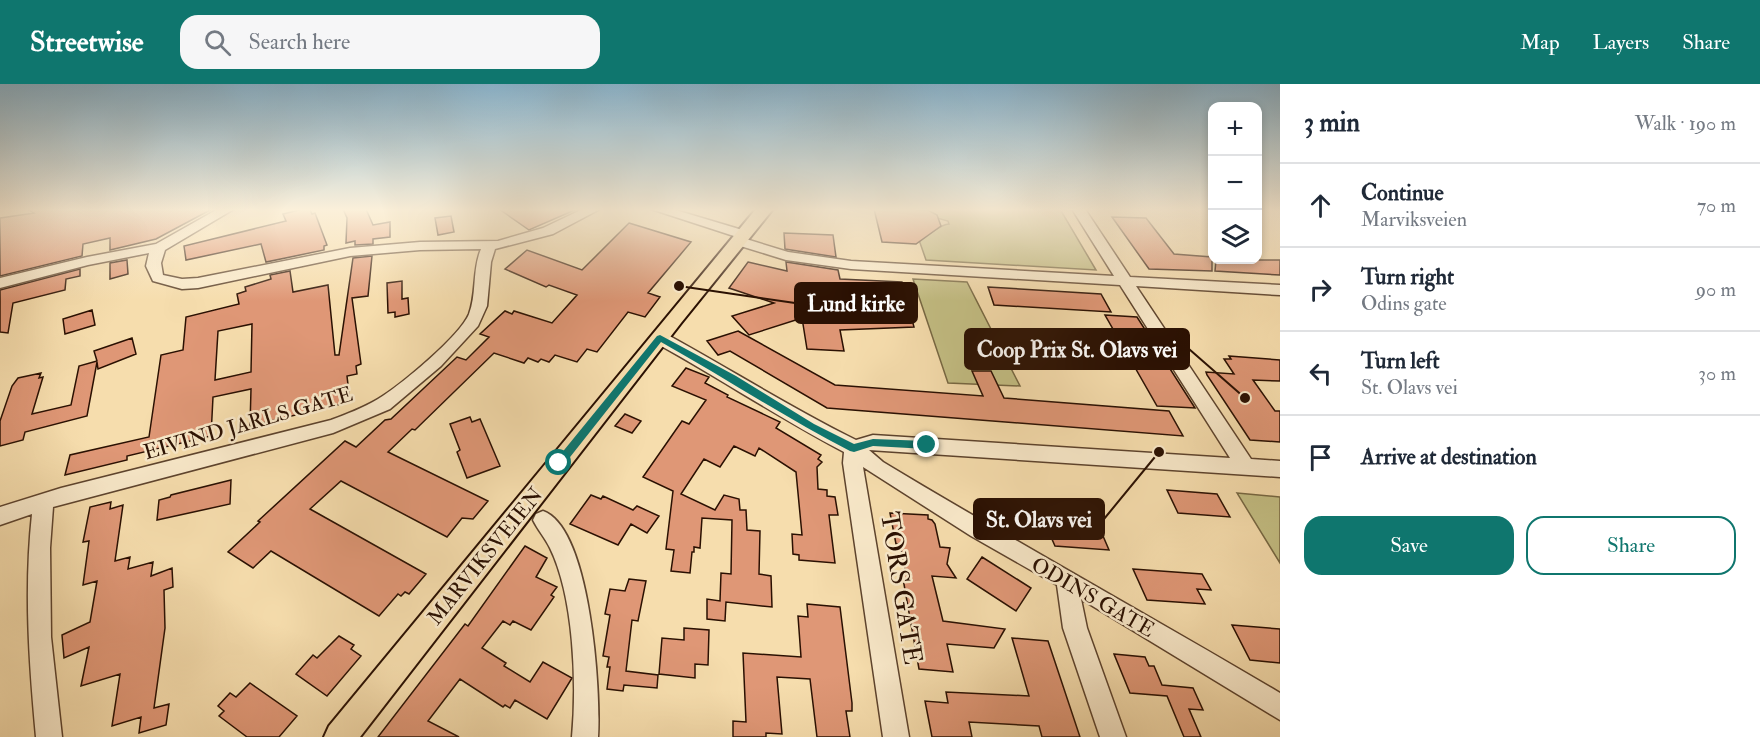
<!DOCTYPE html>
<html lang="en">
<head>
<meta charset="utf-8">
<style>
	body { margin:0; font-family:"IM FELL Double Pica",serif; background:#f6f6f7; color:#1f2937 }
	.controls { position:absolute; right:18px; top:18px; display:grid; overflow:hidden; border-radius:12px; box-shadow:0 3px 9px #0003 }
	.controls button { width:54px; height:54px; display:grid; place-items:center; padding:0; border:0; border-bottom:2px solid #e0e1e3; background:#fff; color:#1f2937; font:30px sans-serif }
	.stop { position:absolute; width:18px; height:18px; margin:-14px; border:4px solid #0f766e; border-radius:50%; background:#fff }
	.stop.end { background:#0f766e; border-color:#fff; box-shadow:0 2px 6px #0008 }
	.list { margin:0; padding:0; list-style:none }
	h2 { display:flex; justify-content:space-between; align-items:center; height:78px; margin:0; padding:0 24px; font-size:26px }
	h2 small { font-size:20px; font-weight:400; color:#747a83 }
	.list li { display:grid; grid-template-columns:39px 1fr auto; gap:18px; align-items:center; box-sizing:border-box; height:84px; padding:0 24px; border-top:2px solid #e0e1e3 }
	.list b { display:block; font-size:22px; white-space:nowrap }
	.list p { margin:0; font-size:20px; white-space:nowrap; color:#747a83 }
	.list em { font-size:20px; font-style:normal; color:#747a83 }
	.actions { display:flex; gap:12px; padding:18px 24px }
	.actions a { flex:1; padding:14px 0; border:2px solid #0f766e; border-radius:18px; text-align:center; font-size:21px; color:#0f766e }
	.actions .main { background:#0f766e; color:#fff }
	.icon { flex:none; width:33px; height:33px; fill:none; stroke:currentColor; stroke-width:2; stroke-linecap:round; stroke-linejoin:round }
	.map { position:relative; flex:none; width:1280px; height:653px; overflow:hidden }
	header { display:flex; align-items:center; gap:36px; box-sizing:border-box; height:84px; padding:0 30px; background:#0f766e; color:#fff }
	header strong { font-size:28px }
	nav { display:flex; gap:33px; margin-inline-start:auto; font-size:21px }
	.search { width:420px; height:54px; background:#f6f6f7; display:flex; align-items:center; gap:15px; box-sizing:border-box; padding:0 21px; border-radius:18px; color:#747a83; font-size:22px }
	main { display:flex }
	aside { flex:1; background:#fff }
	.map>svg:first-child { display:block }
</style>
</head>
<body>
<header>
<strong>Streetwise</strong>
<div class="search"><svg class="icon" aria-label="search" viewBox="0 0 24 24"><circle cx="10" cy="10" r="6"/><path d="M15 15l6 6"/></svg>Search here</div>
<nav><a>Map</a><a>Layers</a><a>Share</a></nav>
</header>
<main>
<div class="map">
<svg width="1280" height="653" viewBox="0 0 1280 653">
	<rect width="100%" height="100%" fill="#f6ddad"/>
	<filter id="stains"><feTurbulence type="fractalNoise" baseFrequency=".00333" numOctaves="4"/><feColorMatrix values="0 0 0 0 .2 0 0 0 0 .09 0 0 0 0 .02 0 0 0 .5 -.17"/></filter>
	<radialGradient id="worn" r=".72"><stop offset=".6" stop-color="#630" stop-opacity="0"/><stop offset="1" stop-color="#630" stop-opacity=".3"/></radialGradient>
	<!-- green -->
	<path fill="#c4bf84" stroke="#776843" stroke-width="1.5" d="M925 125H1060L1096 186 926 176 918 153C931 153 937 141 949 140L948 137 937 134V131Z
		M913 195 967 198 1020 302 948 299Z
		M1237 409 1280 413V479Z"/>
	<!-- building -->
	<path fill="#df9776" stroke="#2a1002" stroke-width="1.5" fill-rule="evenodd" d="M27 125H212L156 155 110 166V154L83 160 82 172 0 192V134L34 129Z
		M303 125H310L312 130 315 129 327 161 324 162V166L266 178 261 160 186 176 184 162 286 137 283 130Z
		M343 125H366L373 141 390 138V153L373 155V160L355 161V157L346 159 347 134Z
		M499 125H577L529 146Z
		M874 125 928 126 937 131 941 142 916 160 882 158Z
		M451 132 454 148 438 151 435 134Z
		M1112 133 1146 134 1174 170 1212 173V187L1149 185Z
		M629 139 691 158 648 209 660 213 645 233 628 228 597 268 587 265 577 278 555 271 549 278 541 275 538 278 528 274 524 279 494 269 415 346 412 345 388 368 488 417 473 435 462 434 447 453 341 397 310 425 426 490 409 510 405 508 401 512 398 510 379 532 271 467 253 484 228 468 260 438 258 437 345 357 356 363 385 336 391 335 457 273 466 276 489 253 480 250 505 227 512 230 514 227 552 239 577 211 549 201 546 203 505 185 527 166 582 186Z
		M784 149 833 151 836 173 785 165Z
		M372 172 368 212 352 214 361 280 356 282 357 290 347 292 350 318 250 342 251 305 213 313 211 352 127 372V376L65 391 70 371 149 353 161 271 183 266 186 233 239 220 237 210 246 207 245 203 271 195 270 191 290 187 293 208 328 201 335 271H339L353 174ZM252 240 251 288 215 296 218 247Z
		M127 176 128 190 110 195V179Z
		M1216 176H1280V191L1215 187Z
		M748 178 787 187 786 178 838 186 840 195 902 198 914 243 840 246 844 267 807 265 802 234 749 251 732 232 774 219 729 204Z
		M80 185V192L66 195 65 206 13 219 8 249 0 248V206Z
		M402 197V215L408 214 409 230 395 233V228L388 229 387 199Z
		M988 203 1101 210 1111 228 994 221Z
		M92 226 95 241 65 250 63 235Z
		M1105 231 1137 233 1195 324 1157 322Z
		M738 247 835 301 983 312 972 287H991L1004 314 1169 327 1183 352 827 324 730 267 718 271 707 257Z
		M132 254 136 270 98 285 97 278 87 332 25 348 23 356 0 362V337L12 302 18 294 41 289 39 294 43 293 32 330 71 321 79 282 97 277 94 267Z
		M1229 272 1280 276V297L1253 296 1275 327H1280V358L1250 356 1207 291 1206 288 1234 290 1224 275H1231Z
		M686 284 709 293 705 299 728 311 727 313 780 338 776 344 821 371 818 375 822 378 817 383 818 405 827 406V412L835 413 838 431H829L835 479 799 476V471L793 470 792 450 802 451 796 388 759 364 755 372 734 362 720 383 704 375 681 410 715 426 724 411 739 415 740 426H746L747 446 760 447 759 490 771 492 772 523 726 518 725 537 707 535V515L720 517 721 489 731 490 732 436 702 434 700 464 694 463V468H692L690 489 671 487 674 466 666 465 673 407 643 393 682 337 689 340 706 316 672 302Z
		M625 330 641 337 632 349 615 342Z
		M470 333 472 338 480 335 500 382 467 394 457 368 460 366 450 340Z
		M231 396 230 420 157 436 159 416 170 413 171 411Z
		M1167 406 1217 410 1230 433 1178 429Z
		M591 411 601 415 603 412 633 426 637 422 659 432 647 449 631 440 618 461 570 440Z
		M111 418 110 425 123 421 115 477 130 473 128 485 153 478 151 492 172 484 173 503 164 506 165 544 154 624 169 620 166 641 139 649 141 633 112 642 120 590 81 602 89 563 64 574 62 551 90 538 97 497 83 501 89 457 83 458 90 423Z
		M1034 425 1050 434 1097 438 1109 466 1055 462 1051 453 1026 437Z
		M890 429 928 431V435L932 436 935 440 940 463 950 464 947 480 956 494 932 492 943 537 1005 545 994 564 947 560 953 588 919 585 902 489 906 490 900 460H896Z
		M525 462 547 474 536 493 557 503 551 511 554 513 531 546 513 537 510 541 503 537 482 564 506 579 504 582 530 598 543 578 572 594 547 635 515 616 510 624 505 621 503 623 460 595 428 637 459 653H378L465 540 468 542Z
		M982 473 1031 504 1016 527 967 495Z
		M1133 485 1202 490 1211 506 1197 505 1205 520 1147 516Z
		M629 495 646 497 638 537 632 536 626 587 658 591 657 604 624 601 623 607 607 605 610 583H607L609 573 603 572 610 531 605 530 610 505 625 507Z
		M807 520 840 523 852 619V627H846L850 653H817L810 595 777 593 782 650 766 649V653H733V637L746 638 743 569 801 573 798 532 808 533Z
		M1232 541 1280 545V579L1250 576Z
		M684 544 709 546 708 581 695 580V594L659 590 662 554 684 556Z
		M339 552 354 561 351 565 361 572 327 612 296 590 313 571 317 574Z
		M1012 554 1048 557 1080 653H1042L1039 642 969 638 972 653H932L925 617 948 619 946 608 1029 612Z
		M1114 570 1145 573 1149 582H1154L1162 601 1193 604 1203 626 1189 625 1201 653H1184L1167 612 1130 609Z
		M250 599 297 632 279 653H247L219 632 224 627 218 622 230 609 236 613Z"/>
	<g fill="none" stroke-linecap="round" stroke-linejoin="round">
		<defs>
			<path id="minor" d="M218 125H234L165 166 161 179 163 191 182 195 198 194 350 164 420 158 498 157 543 144 583 125H600L553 150 495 165 491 178 487 222 478 242 441 282 390 325 333 349 53 423 50 464 51 553 62 653H36C29 578 24 505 32 430L0 441V423L61 404 331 336C347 330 363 324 378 315 400 302 460 252 469 230 477 209 472 186 481 165L420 166 350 172 198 204 182 205 153 197 146 182 149 169 88 181 0 204V194L87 173 156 160Z
				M651 125H672L749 148 751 151 746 155 788 168 851 177 1114 192 1072 125H1085L1130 193 1280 201V211L1136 202 1251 375 1280 377V393L869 366 883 378C1014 457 1148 531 1280 609V636L1081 515 1087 544 1126 653H1100L1063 544 1057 501 971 452 863 383 909 653H883L843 379 844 368C779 334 718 293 654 258L652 254 654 250H666C730 285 791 324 856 356L873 351 1230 374 1120 201 851 185 786 176 734 160 732 157 737 153Z
				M543 427C591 444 601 609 598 653H572C577 599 574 513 550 464 545 454 538 446 533 436L536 430Z"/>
			<path id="major" d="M756 125H773L681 239 360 653H324L329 642Z"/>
		</defs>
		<!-- minor casing -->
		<use href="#minor" stroke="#5d432d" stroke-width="3"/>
		<!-- major casing -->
		<use href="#major" stroke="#2a1002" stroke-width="4"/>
		<!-- minor -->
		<use href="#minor" fill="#f9e9ca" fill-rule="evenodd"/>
		<!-- major -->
		<use href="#major" fill="#f6ddad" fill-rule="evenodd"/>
	</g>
	<!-- sky -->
	<linearGradient id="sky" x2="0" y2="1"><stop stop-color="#8ab7d2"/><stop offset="0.58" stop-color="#fbf0da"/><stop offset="1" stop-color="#fbf0da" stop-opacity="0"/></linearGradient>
	<rect width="1280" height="217" fill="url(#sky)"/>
	<!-- route -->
	<path fill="#0f766e" d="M660 251 736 292 814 340 854 360 873 355 927 357 932 361 927 365 873 362 854 368 850 367C786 334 725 294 661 258L563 382H556V376L657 252Z"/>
	<g text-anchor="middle" stroke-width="5" stroke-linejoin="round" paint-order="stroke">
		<!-- street labels -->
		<g font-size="21" fill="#2a1002" stroke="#f9e9ca">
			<text transform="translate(248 339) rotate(-16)" y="7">EIVIND JARLS GATE</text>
			<text transform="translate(485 472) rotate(-51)" y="7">MARVIKSVEIEN</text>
			<text transform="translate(1093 513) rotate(30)" y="7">ODINS GATE</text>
		</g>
		<!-- near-street labels -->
		<g font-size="26" fill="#2a1002" stroke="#f9e9ca">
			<text transform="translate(902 504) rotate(81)" y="9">TORS GATE</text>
		</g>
	</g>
	<!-- callouts -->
	<path fill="none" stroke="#2a1002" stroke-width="2" d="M679 202L795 219M1245 314L1189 265M1159 368L1104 435"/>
	<g fill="#2a1002" stroke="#f9e9ca" stroke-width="2">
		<circle cx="679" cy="202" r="6"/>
		<circle cx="1245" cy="314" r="6"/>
		<circle cx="1159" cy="368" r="6"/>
	</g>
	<g fill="#2a1002" stroke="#2a1002" stroke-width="2">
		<rect x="795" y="199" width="122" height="40" rx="6"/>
		<rect x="965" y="245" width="224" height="40" rx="6"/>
		<rect x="974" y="415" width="130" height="40" rx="6"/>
	</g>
	<g font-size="22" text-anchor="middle" font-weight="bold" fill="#fff">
		<text x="856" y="227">Lund kirke</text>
		<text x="1077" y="273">Coop Prix St. Olavs vei</text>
		<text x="1039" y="443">St. Olavs vei</text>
	</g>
	<rect width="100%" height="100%" filter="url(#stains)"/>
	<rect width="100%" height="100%" fill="url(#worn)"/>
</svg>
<div class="controls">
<button>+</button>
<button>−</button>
<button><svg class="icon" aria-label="layers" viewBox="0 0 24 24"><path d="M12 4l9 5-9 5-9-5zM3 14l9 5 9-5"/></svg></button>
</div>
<div class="stop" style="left:559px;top:379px"></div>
<div class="stop end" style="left:927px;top:361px"></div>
</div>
<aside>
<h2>3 min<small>Walk · 190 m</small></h2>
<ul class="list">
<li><svg class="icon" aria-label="ahead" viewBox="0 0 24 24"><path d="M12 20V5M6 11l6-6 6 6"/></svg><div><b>Continue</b><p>Marviksveien</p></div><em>70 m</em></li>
<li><svg class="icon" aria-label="right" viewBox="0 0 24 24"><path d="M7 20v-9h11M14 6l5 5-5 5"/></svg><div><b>Turn right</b><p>Odins gate</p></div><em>90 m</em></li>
<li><svg class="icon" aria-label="left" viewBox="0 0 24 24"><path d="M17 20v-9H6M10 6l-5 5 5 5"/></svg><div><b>Turn left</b><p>St. Olavs vei</p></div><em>30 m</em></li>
<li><svg class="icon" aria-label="arrive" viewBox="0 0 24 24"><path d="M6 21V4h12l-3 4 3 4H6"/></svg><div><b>Arrive at destination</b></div></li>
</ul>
<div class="actions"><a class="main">Save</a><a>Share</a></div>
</aside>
</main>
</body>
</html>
